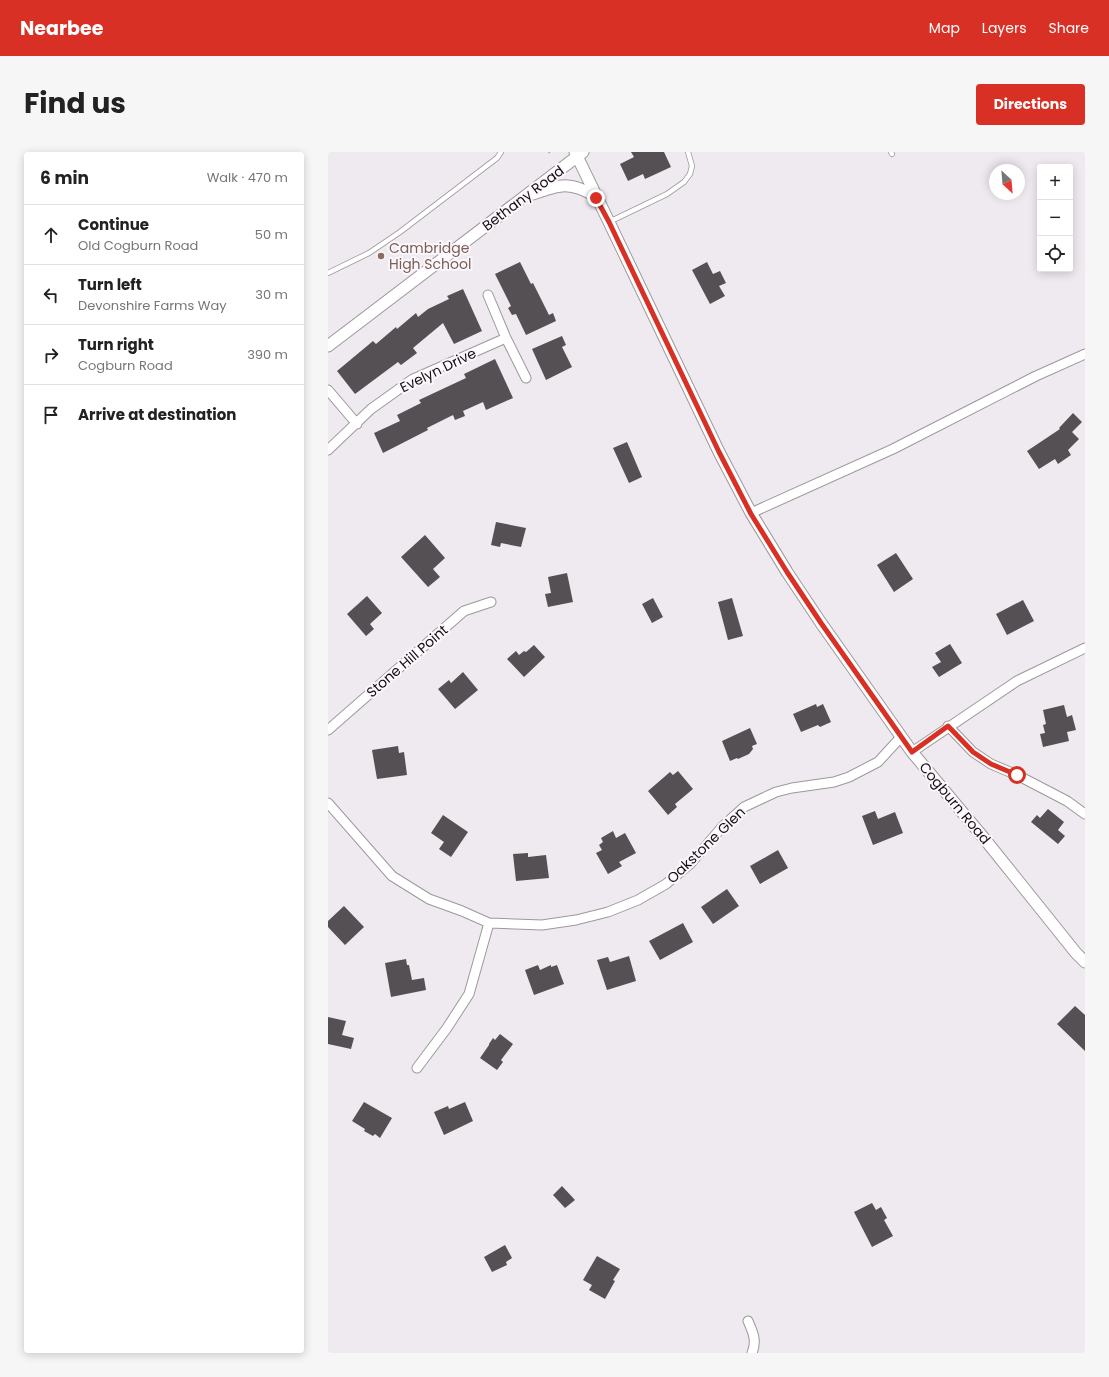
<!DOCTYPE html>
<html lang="en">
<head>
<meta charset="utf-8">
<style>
	body { margin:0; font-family:Poppins,sans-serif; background:#f6f6f6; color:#222 }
	.controls { position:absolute; right:12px; top:12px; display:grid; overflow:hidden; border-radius:4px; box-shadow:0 2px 10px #0003 }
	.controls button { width:36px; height:36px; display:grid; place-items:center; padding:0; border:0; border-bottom:1px solid #e0e0e0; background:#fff; color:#222; font:20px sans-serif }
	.compass { position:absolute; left:661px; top:12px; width:36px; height:36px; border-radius:50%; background:#fff; box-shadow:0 2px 10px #0003; rotate:154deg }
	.stop { position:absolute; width:12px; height:12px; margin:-9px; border:3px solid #d93025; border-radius:50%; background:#fff }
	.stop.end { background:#d93025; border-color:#fff; box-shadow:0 1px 4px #0008 }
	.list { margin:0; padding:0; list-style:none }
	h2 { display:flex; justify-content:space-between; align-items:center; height:52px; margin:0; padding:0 16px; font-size:17px }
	h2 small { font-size:13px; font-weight:400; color:#767676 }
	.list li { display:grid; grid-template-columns:26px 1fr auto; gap:12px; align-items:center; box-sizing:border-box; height:60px; padding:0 16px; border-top:1px solid #e0e0e0 }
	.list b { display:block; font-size:15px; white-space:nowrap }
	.list p { margin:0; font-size:13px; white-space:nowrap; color:#767676 }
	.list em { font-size:13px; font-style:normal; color:#767676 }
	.icon { flex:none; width:22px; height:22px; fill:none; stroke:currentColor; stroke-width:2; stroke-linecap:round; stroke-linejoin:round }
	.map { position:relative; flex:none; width:757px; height:1201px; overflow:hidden; border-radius:4px }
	header { display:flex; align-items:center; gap:24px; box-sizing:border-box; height:56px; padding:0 20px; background:#d93025; color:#fff }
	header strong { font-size:19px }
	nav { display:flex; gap:22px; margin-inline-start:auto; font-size:14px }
	.intro { display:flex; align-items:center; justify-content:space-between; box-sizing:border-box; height:96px; padding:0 24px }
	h1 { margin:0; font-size:28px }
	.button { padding:10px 18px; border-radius:4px; background:#d93025; color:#fff; font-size:14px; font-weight:700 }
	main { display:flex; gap:24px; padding:0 24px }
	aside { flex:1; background:#fff; border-radius:4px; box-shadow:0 2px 10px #0003 }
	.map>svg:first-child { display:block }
</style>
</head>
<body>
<header>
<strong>Nearbee</strong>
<nav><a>Map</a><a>Layers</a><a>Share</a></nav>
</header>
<div class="intro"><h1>Find us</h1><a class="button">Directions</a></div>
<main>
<aside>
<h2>6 min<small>Walk · 470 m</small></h2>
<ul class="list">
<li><svg class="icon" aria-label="ahead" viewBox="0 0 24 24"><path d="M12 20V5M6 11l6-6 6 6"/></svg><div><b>Continue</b><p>Old Cogburn Road</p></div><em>50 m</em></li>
<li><svg class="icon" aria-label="left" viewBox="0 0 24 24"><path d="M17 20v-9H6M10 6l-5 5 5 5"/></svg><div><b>Turn left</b><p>Devonshire Farms Way</p></div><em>30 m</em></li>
<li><svg class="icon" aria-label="right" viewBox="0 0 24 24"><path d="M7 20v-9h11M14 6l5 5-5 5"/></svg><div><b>Turn right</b><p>Cogburn Road</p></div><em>390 m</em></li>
<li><svg class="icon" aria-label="arrive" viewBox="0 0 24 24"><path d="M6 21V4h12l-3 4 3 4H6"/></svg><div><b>Arrive at destination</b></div></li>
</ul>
</aside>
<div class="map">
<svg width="757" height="1201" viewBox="0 0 757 1201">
	<rect width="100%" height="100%" fill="#efeaef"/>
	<!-- building -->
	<path fill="#555054" d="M303 0H336L343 15 317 27 315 22 300 29 292 12 306 5Z
		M192 110 203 132 205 131 221 163 225 161 228 169 198 183 188 162 184 163 180 156 183 154 167 122Z
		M379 110 385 122 392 119 398 131 391 134 397 144 382 152 364 118Z
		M135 137 154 179 126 192 115 171 85 196 89 201 73 213 70 210 27 242 9 219 45 189 48 192 68 175 69 177 88 161 90 165 100 157 121 147 119 144Z
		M234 184 238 193 234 195 244 215 218 228 204 197Z
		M167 207 185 246 158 258 155 250 135 259 137 264 127 268 125 263 99 276 100 278 55 301 46 281 72 269 69 263 93 251 91 248 138 226 136 222Z
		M745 261 754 270 744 280 751 287 740 298 743 303 730 312 727 307 711 317 699 299 732 277 731 276Z
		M299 290 314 325 301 331 285 296Z
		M168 370 198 376 193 395 173 391 172 395 163 393Z
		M97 383 117 406 105 417 112 425 100 435 73 405Z
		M568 401 585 427 566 440 549 413Z
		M239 421 245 450 220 455 217 442 223 441 220 425Z
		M39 444 54 461 42 472 46 477 38 484 19 462Z
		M325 446 335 465 324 471 314 452Z
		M404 446 415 484 400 488 390 450Z
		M695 448 706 469 679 483 668 462Z
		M622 492 634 511 611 525 604 515 613 510 607 501Z
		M206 493 217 505 196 525 179 507 188 499 191 503 196 499 198 500Z
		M135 520 150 538 127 557 110 537 121 528 123 531Z
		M488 552 489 555 495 552 503 570 492 575 490 573 473 580 465 562Z
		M736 553 739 565 744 563 748 578 739 580 741 589 715 595 712 582 717 581 715 573 718 572 715 558Z
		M422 576 429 592 424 594 425 597 421 602 410 607 409 606 402 609 394 589Z
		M70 594 71 601 76 600 79 623 49 627 44 598Z
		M350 619 365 637 347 652 349 655 340 663 320 639 342 620 345 623Z
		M720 657 736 670 730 678 737 684 730 692 703 670 709 663 712 666Z
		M547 659 550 667 567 660 575 681 545 693 534 664Z
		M115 663 140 680 123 705 111 697 116 690 103 681Z
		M285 679 288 686 297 681 308 701 291 710 294 714 280 722 268 701 274 698 271 693 275 690 273 686Z
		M450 698 460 716 432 732 422 714Z
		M200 701V705L218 703 221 726 188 729 185 702Z
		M399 737 411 754 385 772 373 755Z
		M16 754 36 775 17 793 0 775V769Z
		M355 771 365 790 332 808 321 789Z
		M301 804 308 829 279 838 269 808 280 805 282 810Z
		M78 807 79 813H81L84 828 96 826 98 838 63 845 57 811Z
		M210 813 212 818 223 813V815L229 813 236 832 206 843 197 818Z
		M747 854 757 863V899L729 872Z
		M0 865 18 869 14 883 26 886 23 897 0 892Z
		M172 882 185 892 173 908 175 910 169 918 152 906 161 893V892L165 886 167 888Z
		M36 950 64 966 52 986 47 982 45 984 36 979 37 977 24 969Z
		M137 950 145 969 116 983 106 960 120 954 121 957Z
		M234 1034 247 1048 237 1056 225 1043Z
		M544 1051 548 1058 553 1055 559 1066 556 1068 565 1084 544 1095 526 1060Z
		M177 1093 184 1106 178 1110 179 1113 164 1120 156 1105Z
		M269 1104 292 1117 285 1128 287 1129 277 1147 261 1138 264 1133 255 1128Z"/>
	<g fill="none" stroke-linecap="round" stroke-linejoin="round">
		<defs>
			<path id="service" d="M563 0 564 2
				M281 70 339 42 356 30 362 22 364 14 360 0
				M0 121 41 101 72 80 169 6 173 0"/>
			<path id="minor" d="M160 143 178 186 198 226
				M0 238 29 272
				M0 298 43 257 85 227 178 186
				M423 361 565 297 708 224 757 202
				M620 574 645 600 663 612 689 623 739 649 757 662
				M0 578 136 459 163 450
				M584 600 689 529 757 496
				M0 651 64 724 101 747 134 759 161 771 214 773 248 768 280 760 310 748 338 732 363 711 395 674 416 655 448 640 464 636 506 630 521 625 550 610 573 585
				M89 916 119 876 141 842 161 771
				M420 1169C425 1180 429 1189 424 1201"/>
			<path id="tertiary" d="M247 0 281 70 391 300 423 361 459 420 493 471 584 600 655 685 748 801 757 810
				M205 42C233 32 242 29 269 45
				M0 194 255 0"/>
		</defs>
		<!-- service casing -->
		<use href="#service" stroke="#9d989c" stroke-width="6"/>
		<!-- minor casing -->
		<use href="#minor" stroke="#9d989c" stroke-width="11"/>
		<!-- tertiary casing -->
		<use href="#tertiary" stroke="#9d989c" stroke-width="13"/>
		<!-- path -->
		<path stroke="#928f92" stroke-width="2" stroke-dasharray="1 3" stroke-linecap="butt" d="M221 0 222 1"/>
		<!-- service -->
		<use href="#service" stroke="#fff" stroke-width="4.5"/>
		<!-- minor -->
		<use href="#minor" stroke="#fff" stroke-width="9"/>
		<!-- tertiary -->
		<use href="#tertiary" stroke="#fff" stroke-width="11"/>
	</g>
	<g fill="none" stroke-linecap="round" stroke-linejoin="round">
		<!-- route -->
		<path stroke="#d93025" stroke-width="5" d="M268 46 281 70 391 300 423 362 459 420 493 471 584 600 620 574 645 600 663 612 689 623"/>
	</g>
	<!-- markers -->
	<circle fill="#8d6e63" stroke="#fcf7fc" stroke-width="1.5" cx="53" cy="104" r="4"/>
	<g text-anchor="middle" stroke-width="4" stroke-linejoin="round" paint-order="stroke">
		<!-- street labels -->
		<g font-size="14" fill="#121011" stroke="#fcf7fc">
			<text transform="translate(195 46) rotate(-37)" y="5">Bethany Road</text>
			<text transform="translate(110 218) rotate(-26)" y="5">Evelyn Drive</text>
			<text transform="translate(79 509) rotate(-41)" y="5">Stone Hill Point</text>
			<text transform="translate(627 651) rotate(50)" y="5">Cogburn Road</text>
			<text transform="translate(378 693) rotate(-44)" y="5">Oakstone Glen</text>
		</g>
		<!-- education labels -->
		<g font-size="14" fill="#785e54" stroke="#fcf7fc" text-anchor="start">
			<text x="61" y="101">Cambridge<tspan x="61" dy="16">High School</tspan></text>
		</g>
	</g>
</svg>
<div class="controls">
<button>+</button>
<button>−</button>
<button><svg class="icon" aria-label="locate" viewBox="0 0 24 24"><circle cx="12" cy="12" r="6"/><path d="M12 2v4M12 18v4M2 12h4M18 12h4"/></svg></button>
</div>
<svg class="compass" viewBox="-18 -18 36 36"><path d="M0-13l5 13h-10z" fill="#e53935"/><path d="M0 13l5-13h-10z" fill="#767676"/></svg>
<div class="stop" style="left:689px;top:623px"></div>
<div class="stop end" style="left:268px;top:46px"></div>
</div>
</main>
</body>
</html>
